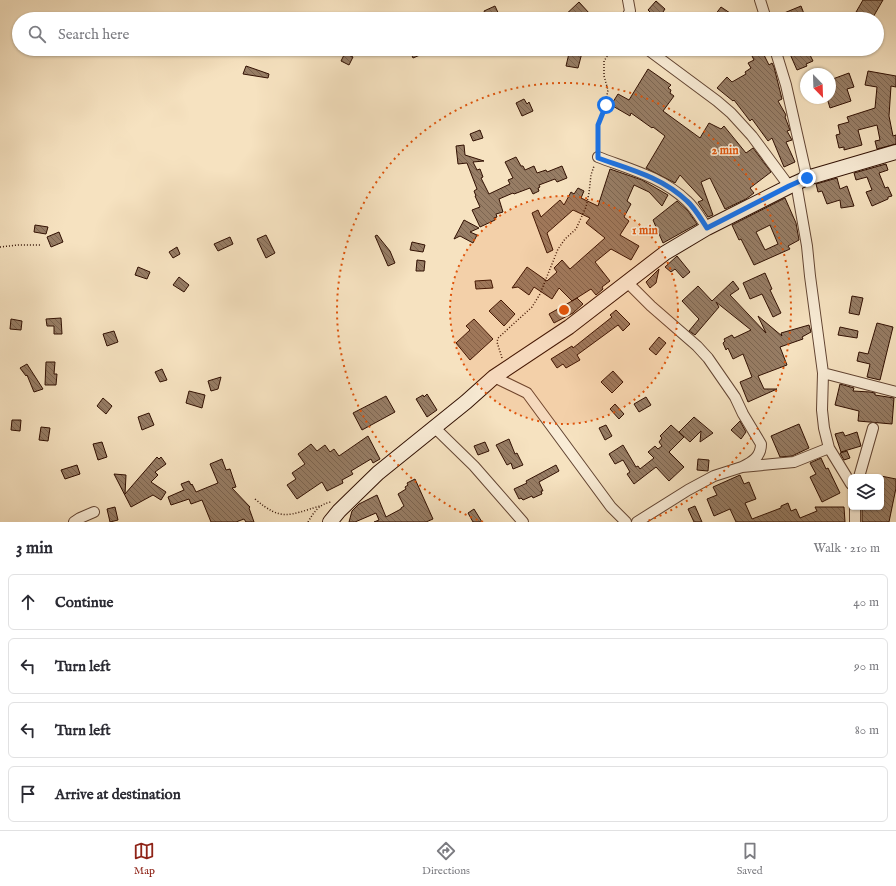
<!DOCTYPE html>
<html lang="en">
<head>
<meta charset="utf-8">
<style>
	body { margin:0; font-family:"IM FELL English",serif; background:#f7f7f7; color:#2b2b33 }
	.controls { position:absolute; right:12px; bottom:12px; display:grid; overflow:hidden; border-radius:6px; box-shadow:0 1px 3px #0004 }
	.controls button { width:36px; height:36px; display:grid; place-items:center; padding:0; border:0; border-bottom:1px solid #e1e1e2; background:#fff; color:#2b2b33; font:20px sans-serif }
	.compass { position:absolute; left:800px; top:68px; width:36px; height:36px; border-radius:50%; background:#fff; box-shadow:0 1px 3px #0004; rotate:157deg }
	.stop { position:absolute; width:12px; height:12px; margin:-9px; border:3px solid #1a73e8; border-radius:50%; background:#fff }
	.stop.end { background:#1a73e8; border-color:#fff; box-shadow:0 1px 4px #0008 }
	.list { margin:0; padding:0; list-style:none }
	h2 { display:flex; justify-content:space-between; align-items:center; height:52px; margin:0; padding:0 16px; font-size:17px }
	h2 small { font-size:13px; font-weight:400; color:#7c7c81 }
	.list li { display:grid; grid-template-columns:26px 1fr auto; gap:12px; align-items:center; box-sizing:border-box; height:56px; margin:0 8px 8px; padding:0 8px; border:1px solid #e1e1e2; border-radius:6px }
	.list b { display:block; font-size:15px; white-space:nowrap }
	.list em { font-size:13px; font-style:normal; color:#7c7c81 }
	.icon { flex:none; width:22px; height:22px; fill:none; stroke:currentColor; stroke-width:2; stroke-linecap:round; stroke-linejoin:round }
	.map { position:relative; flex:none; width:896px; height:522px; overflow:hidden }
	.search { position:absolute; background:#fff; box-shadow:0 1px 3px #0004; left:12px; right:12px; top:12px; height:44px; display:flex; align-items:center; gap:10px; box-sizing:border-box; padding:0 14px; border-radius:22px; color:#7c7c81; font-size:15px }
	.sheet { height:308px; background:#fff }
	nav { display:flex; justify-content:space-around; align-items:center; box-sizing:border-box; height:56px; border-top:1px solid #e1e1e2; background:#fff; font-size:11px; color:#7c7c81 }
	nav a { display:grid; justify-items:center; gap:2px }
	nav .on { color:#8f2418 }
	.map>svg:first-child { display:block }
</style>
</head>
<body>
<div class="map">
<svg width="896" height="522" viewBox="0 0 896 522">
	<defs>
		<pattern id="building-back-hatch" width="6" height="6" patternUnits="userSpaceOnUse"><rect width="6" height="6" fill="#977d65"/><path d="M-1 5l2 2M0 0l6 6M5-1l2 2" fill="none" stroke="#7c6551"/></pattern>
	</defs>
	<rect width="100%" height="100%" fill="#f6e2c0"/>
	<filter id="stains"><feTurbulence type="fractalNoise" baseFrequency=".005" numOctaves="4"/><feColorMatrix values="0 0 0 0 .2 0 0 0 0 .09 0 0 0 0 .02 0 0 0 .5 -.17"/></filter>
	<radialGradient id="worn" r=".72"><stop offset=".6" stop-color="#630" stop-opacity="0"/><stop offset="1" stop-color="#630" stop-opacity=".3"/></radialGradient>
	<!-- building -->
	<path fill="url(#building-back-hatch)" stroke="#311002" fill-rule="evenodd" d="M863 0H883L872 19H852Z
		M656 1 665 9 663 12 670 19H646L651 13 648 10Z
		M579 2 590 14 585 19H561Z
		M495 6 501 19H487L484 11Z
		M801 6 806 19H772V18Z
		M721 7 739 19H721L715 15Z
		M416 49H434L413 58 410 51Z
		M570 49H583L578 68 566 66Z
		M802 50 803 53 808 51 813 61 806 64 807 66 797 70 790 54Z
		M762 51 769 65 772 63 774 67 782 99 778 101 786 115 785 117 790 130 787 131 792 140 786 142 795 162 784 167 772 138 768 141 752 119 750 121 734 100 733 101 717 88 727 77 732 82 746 74 745 72 751 68 748 63 754 60 752 56Z
		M345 53 353 57 349 65 341 61Z
		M246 66 269 74 268 78 243 74Z
		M648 69 671 85 668 88 671 90 670 93 674 96 663 111 700 138 709 123 721 129 724 126 746 153 753 148 771 172 750 188 754 193 746 199 725 209 710 178 701 182 713 215 708 217 698 202 703 200 680 175 675 183 646 168 665 136 653 127 652 128 631 113 630 116 611 105 618 94 629 100Z
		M868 71 896 76V87L891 86 889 116 893 136 896 135V144L877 149 875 141 880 140 877 125 858 130 862 145 844 150V147L839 148 836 135 840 134 838 125 849 122 847 117 875 108 877 87 865 85Z
		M849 73 854 87 847 89 851 101 830 108 827 98H830V80Z
		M524 99 527 104 529 102 533 111 522 116 516 103Z
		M480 130 483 138 473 141 470 134Z
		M464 145 465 155 484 161 473 162 477 170 480 169 483 177 481 178 489 194 510 184 508 180 513 178 505 162 516 157 521 166H523L525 170 534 166 537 173 546 170 547 172 562 166 567 178 557 182 555 179 539 185 540 187 538 188 539 191 533 194 530 188 514 194 513 193 499 199 503 212 496 214 497 217 494 218 495 220 480 227 472 210 480 207 475 196H476L474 191 477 189 467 163 458 164 456 146Z
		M886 164 888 170 879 173 885 188 888 187 892 196 888 197V199L872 206 866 192 872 190 867 177 856 180 854 173Z
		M610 169 642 180 668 195 662 206 649 192 634 185 627 201 631 204 624 217 629 221 620 235 639 246 631 260 611 249 595 262 610 281 602 287 603 289 596 295 591 289 572 301 577 298 583 304 573 313 554 323 549 314 572 301 559 288 552 299 534 287 529 295 518 287 512 288 527 267 547 281 557 272 554 268 562 260 570 269 605 238 586 223 590 218 573 210 547 233 553 250 547 253 532 213 538 210 541 217 560 200 564 205 571 192 574 194 578 188 584 191 581 198 598 206Z
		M837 178 840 189 847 186 854 206 841 208 840 200 827 204 822 191 818 192 816 184Z
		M785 198 796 223 799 240 788 246 790 249 754 265 741 239 739 240 732 225ZM770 225 778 244 765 250 756 232Z
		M677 201 688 211 697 224 663 243 653 220Z
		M464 220 479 228 470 232 477 235 473 243 460 236 454 239Z
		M35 225 48 227 46 234 34 232Z
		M59 232 63 242 51 247 47 237Z
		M266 235 275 253 266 258 257 239Z
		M377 235 390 251 395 263 388 266 375 236Z
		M230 237 233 244 218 251 214 244Z
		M412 242 425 245 423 252 410 250Z
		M177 247 180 254 173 258 169 252Z
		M677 256 690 272 683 278 675 269 671 272 665 267Z
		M417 260 425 261 424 271H416Z
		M138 267 150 272 147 279 135 275Z
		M659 269 656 283 650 288 646 282Z
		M765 273 772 289 770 290 781 313 773 317 762 294 750 299 743 283Z
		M179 277 189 285 184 292 173 285Z
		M491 280 493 288 476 289 475 281Z
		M733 281 739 289 730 295 766 333 758 316 782 336 781 333 809 325 811 332 802 337 803 339 780 347 787 365 758 376 764 389H777L748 402 740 382 752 377 743 354 733 359 728 348 726 350 723 343 725 341 724 339 732 335 734 338 751 330 716 302 719 307 695 335 689 331 699 319 682 301 698 286 712 301Z
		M852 296 863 298 859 315 849 313Z
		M501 300 515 314 504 326 489 311Z
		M616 310 630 324 623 331 618 325 577 355 580 360 566 368 563 364 557 368 551 359 572 346 573 348 612 317 610 315Z
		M61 318 62 334H54V326H47L46 319Z
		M11 319 22 321 21 330 10 329Z
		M474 319 493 339 470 360 456 343 470 330 466 326Z
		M877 323 893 327 880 380 867 377 870 364 857 361 859 352 868 354Z
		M840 327 858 331 857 338 838 335Z
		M114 331 118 342 107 346 103 334Z
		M659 337 666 343 656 355 649 349Z
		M46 362H55L54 374H57L56 385H45Z
		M27 364 43 389 34 392 27 375 26 376 20 368Z
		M162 369 167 380 160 382 155 372Z
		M613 371 623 382 612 393 601 382Z
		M221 377 218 389 211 391 208 381Z
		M840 384 854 388 853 391 870 392 875 393V395L894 398 892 424 858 421 859 411 835 405Z
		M189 391 205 395 202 408 186 403Z
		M427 394 437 410 427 417 416 399 423 395 424 397Z
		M386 396 395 412 362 430 353 413Z
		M646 397 651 405 639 412 634 404Z
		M103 398 112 406 106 414 97 406Z
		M615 404 624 414 619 419 610 409Z
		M149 413 154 425 142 430 138 417Z
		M694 417 713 433 700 442 701 431 690 442 679 432Z
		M12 420H21L20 431 11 430Z
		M740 421 746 432 741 439 731 430Z
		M799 424 809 448 792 456 780 457 771 436Z
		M606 425 612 436 605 440 599 428Z
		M671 425 684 437 669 452 684 467 669 481 656 467 634 484 627 474 630 472 623 460 615 464 609 454 623 445 636 467 638 466 640 469 654 458 648 452 655 446 658 449 662 446 659 442 662 438 660 436Z
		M41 427 50 428 48 441 39 440Z
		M843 432 845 436 857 432 861 446 841 452 835 434Z
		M368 436 380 459 373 463 371 459 351 471 353 474 342 480 343 483 327 491 322 482 297 499 287 485 296 479 292 473 305 464 298 454 311 444 317 451 325 445 330 452 334 449 339 456Z
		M509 439 515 454 517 453 523 465 513 469 511 463 507 465 496 445Z
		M102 442 107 457 98 460 93 444Z
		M485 442 489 451 478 455 474 446Z
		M847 451 850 458 844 460 840 453Z
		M157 457 159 459 161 457 166 464 155 472 158 475 151 482 166 492 161 500 153 495 131 507 114 474 126 475 125 494Z
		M821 458 826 469 828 468 840 493 822 502 810 477 816 474 810 463Z
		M222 459 226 470 230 469 236 487 232 488 250 507 249 508 254 522H246L244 519 236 522H211L202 500 191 504 189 499 171 505 168 497 184 490 181 484 189 481 191 485 192 484 196 492 218 483 210 464Z
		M698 459 709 460 708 471 697 470Z
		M77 465 80 474 65 479 61 470Z
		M556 465 559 471 539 482 543 491H541L542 494 533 498 532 496 523 500 521 498 519 499 514 489 527 483 526 481Z
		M740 475 744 484 749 482 756 499 745 503 752 519 781 508V506L788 503 791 511 796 509 800 518 817 511 815 507H844L845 522H736L730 509 714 516 707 499 717 495 713 487Z
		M881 476 896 479V488L889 522H862V507H881Z
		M415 479 433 519 426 522H374L379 520 376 513 355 522H349L352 511 359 504 377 495 386 517 401 509V508L404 506 398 494 406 489 405 487 408 485 407 483Z
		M695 506 702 522H694L688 509Z
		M115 507 118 520 110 522 107 509Z
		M474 509 482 522H473L468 513Z"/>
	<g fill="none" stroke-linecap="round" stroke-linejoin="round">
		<defs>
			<path id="street" d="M760 0 766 19
				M626 19 630 11 628 0
				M647 49 717 101 731 113 752 136 789 186
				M775 49 786 85 807 178
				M598 157C629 169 662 177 687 201 695 208 701 219 707 228
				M796 183 807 246 810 276 823 373 822 410 824 428 829 448 851 484
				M627 282 651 306 697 346 708 358 735 397 743 414 761 444C761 457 752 462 742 467
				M823 373 896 392
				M494 377 527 393 611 507 626 522
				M434 427 474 466 523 522
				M859 477 873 428
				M74 522 80 518 94 512
				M637 522 688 490 714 476 742 467 794 462 829 448
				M855 522V507"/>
			<path id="secondary" d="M330 522 339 511 378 473 466 402 494 377 569 327 665 253 707 228 796 183 807 178 896 152"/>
		</defs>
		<!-- street casing -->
		<use href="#street" stroke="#624432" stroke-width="12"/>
		<!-- secondary casing -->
		<use href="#secondary" stroke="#311002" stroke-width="16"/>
		<!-- path -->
		<path stroke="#311002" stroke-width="1.5" stroke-dasharray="1 2" stroke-linecap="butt" d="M597 147 598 125 605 105 608 90 604 76V61L612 49
			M0 247 18 245H40
			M502 358 497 342 498 338 532 307 540 294 558 249 565 239 576 229 586 207 589 193 591 175 594 166
			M255 499C282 522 289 515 320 506
			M308 522C314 512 319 504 331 502"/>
		<!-- street -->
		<use href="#street" stroke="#f9ecd6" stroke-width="10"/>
		<!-- secondary -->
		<use href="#secondary" stroke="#f9ecd6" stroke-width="14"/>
	</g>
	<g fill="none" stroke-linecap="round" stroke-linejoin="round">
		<!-- route -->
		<path stroke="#1a73e8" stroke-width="5" d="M606 105 598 125V158C629 169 662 177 687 201 695 208 701 219 707 228L789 186 807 178"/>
	</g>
	<!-- distance rings -->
	<circle cx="564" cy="310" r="114" fill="#df550c" fill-opacity=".12"/>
	<g fill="none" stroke="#df550c" stroke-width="2" stroke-dasharray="2 4">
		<circle cx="564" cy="310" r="114"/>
		<path d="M483 522A227 227 0 1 1 645 522"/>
	</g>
	<circle cx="564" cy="310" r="6" fill="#df550c" stroke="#f9ecd6" stroke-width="2"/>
	<g font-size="12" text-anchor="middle" font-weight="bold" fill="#df550c" stroke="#f9ecd6" stroke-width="3" stroke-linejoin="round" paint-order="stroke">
		<text x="725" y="154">2 min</text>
		<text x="645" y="234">1 min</text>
	</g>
	<rect width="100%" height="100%" filter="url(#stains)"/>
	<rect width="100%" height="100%" fill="url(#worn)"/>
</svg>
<div class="controls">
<button><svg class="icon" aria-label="layers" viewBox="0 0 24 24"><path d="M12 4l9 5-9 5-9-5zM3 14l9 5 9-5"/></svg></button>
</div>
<svg class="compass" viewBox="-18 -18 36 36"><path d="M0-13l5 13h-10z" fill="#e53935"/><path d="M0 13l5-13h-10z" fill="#7c7c81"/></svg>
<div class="stop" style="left:606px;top:105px"></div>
<div class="stop end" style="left:807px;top:178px"></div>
<div class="search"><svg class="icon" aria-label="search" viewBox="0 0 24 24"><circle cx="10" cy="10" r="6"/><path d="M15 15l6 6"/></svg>Search here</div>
</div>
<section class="sheet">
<h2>3 min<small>Walk · 210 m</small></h2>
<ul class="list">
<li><svg class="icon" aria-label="ahead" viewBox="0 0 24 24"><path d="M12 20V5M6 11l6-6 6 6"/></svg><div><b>Continue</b></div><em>40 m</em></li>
<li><svg class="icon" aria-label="left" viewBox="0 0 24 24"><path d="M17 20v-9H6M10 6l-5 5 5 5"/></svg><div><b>Turn left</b></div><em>90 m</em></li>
<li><svg class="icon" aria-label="left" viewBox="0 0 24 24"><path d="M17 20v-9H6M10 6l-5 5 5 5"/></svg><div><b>Turn left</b></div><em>80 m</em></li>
<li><svg class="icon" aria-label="arrive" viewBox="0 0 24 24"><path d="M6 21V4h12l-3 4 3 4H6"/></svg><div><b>Arrive at destination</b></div></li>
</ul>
</section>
<nav>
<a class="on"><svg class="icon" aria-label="map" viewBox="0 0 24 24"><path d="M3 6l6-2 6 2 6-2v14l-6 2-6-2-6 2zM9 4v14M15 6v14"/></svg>Map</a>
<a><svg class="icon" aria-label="directions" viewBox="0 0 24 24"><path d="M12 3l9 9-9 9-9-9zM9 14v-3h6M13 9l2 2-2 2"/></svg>Directions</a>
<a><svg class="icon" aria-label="saved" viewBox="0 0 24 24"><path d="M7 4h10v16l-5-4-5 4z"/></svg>Saved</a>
</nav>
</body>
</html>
